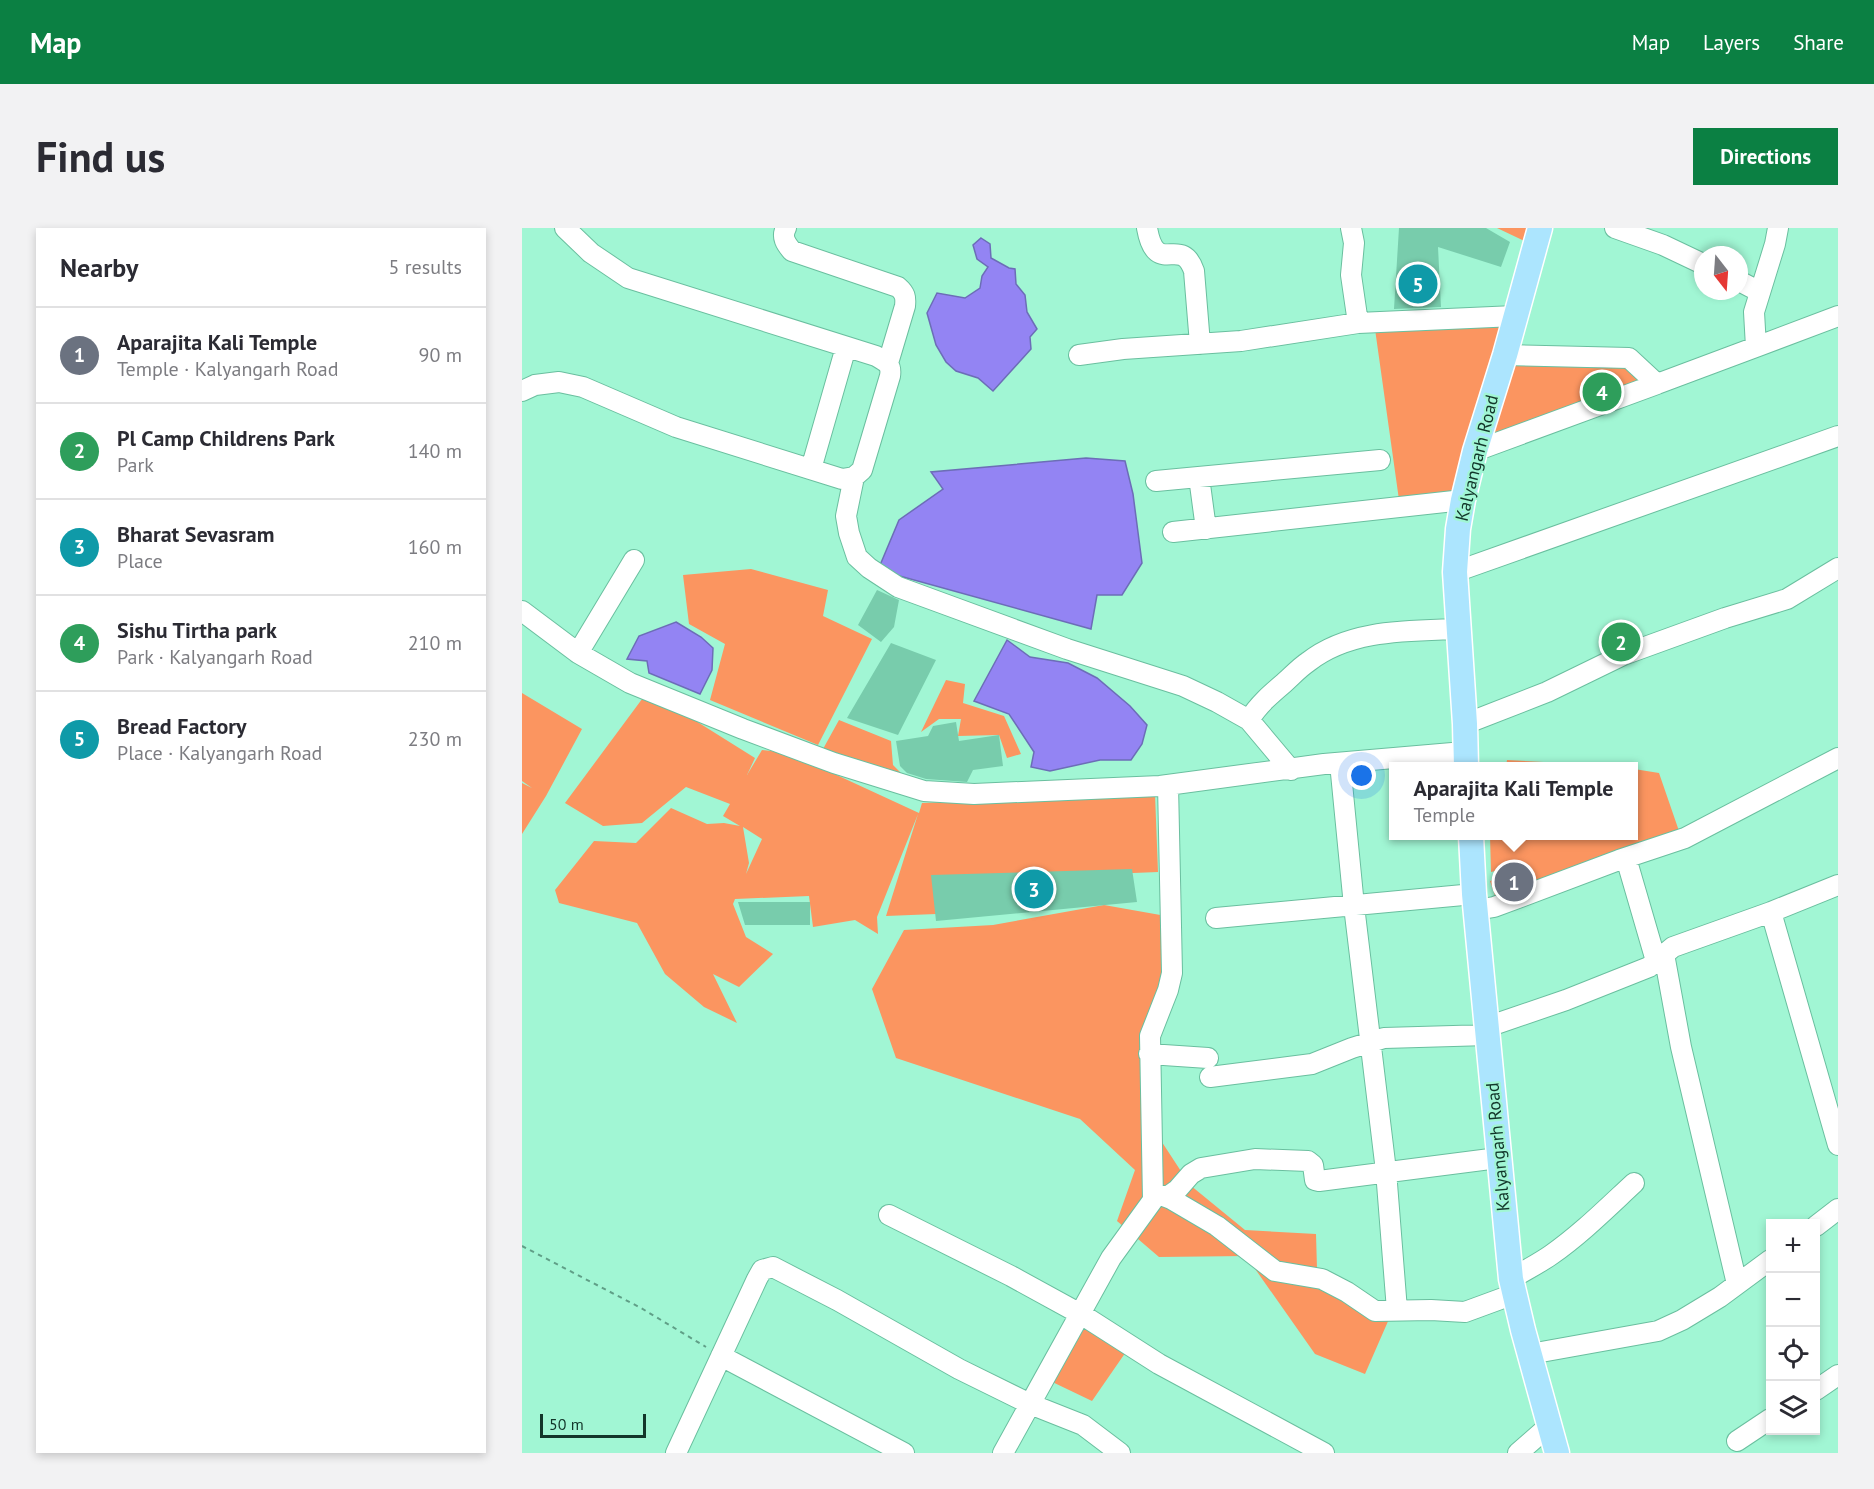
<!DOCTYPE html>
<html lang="en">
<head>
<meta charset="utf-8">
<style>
	body { margin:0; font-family:"PT Sans",sans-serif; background:#f2f2f3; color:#2b2b33 }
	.controls { position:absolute; right:18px; bottom:18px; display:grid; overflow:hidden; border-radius:0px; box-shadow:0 3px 9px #0003 }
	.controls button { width:54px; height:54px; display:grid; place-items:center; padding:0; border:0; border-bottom:2px solid #e1e1e2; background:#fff; color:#2b2b33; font:30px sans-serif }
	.compass { position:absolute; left:1172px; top:18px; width:54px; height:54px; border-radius:50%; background:#fff; box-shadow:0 3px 9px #0003; rotate:163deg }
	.scale { position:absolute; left:18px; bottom:15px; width:106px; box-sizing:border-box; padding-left:6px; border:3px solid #12362a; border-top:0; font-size:16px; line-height:21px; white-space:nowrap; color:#12362a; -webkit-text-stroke:4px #a1f6d4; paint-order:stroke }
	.you { position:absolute; left:840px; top:548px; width:21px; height:21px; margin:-15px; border:4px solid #fff; border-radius:50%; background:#1a73e8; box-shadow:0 0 0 9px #1a73e833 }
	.badge { display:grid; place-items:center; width:39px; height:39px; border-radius:50%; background:#0b8043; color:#fff; font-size:20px; font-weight:700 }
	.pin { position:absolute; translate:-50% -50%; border:3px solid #fff; box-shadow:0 2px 6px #0006 }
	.popup { position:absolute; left:867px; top:534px; width:249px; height:78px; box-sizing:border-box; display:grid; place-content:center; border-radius:0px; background:#fff; filter:drop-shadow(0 2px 4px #0005); font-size:20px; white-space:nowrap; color:#7c7c81 }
	.popup b { font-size:22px; color:#2b2b33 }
	.popup::after { content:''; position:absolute; left:50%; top:100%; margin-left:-12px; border:12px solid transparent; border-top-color:#fff }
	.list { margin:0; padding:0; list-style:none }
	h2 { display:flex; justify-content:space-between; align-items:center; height:78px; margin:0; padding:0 24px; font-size:26px }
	h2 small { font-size:20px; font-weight:400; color:#7c7c81 }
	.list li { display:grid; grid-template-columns:39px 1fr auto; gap:18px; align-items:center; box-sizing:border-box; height:96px; padding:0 24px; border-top:2px solid #e1e1e2 }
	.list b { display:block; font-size:22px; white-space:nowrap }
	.list p { margin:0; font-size:20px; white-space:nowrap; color:#7c7c81 }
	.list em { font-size:20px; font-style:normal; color:#7c7c81 }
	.icon { flex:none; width:33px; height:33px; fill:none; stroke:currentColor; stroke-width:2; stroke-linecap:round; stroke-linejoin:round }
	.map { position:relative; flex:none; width:1316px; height:1225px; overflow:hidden; border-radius:0px }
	header { display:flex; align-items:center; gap:36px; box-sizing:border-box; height:84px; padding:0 30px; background:#0b8043; color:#fff }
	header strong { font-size:28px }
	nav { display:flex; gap:33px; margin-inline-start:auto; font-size:21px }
	.intro { display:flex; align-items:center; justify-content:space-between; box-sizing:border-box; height:144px; padding:0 36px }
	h1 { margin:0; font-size:42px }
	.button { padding:15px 27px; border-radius:0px; background:#0b8043; color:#fff; font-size:21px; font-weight:700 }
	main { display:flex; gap:36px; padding:0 36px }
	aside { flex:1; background:#fff; border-radius:0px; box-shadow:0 3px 9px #0003 }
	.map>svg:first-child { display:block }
</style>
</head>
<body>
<header>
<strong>Map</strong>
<nav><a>Map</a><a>Layers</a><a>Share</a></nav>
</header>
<div class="intro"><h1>Find us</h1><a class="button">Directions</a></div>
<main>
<aside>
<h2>Nearby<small>5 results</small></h2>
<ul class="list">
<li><span class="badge" style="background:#6b7280">1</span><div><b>Aparajita Kali Temple</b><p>Temple · Kalyangarh Road</p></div><em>90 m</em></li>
<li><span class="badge" style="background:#2e9e5b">2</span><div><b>Pl Camp Childrens Park</b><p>Park</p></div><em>140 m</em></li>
<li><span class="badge" style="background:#0f9aa8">3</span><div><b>Bharat Sevasram</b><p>Place</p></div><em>160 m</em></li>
<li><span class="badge" style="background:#2e9e5b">4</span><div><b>Sishu Tirtha park</b><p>Park · Kalyangarh Road</p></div><em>210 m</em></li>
<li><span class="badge" style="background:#0f9aa8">5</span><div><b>Bread Factory</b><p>Place · Kalyangarh Road</p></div><em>230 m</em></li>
</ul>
</aside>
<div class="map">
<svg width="1316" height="1225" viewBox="0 0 1316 1225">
	<rect width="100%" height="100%" fill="#a1f6d4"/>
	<!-- green -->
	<path fill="#fb9560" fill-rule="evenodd" d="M975 0H1018L1013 18Z
		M993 88 980 133 1104 134 1127 153 956 217 941 272 878 279 853 101Z
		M229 341 306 362 301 388 350 411 296 517 188 472 203 416 167 396 161 347Z
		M424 452 443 456 441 475 482 488 499 526 485 530 477 507 436 508 439 491H417L399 504Z
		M126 463 233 530 225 547 240 522 267 525 397 585 400 575 633 566 636 644 413 653 414 686 364 688 396 586 355 689 356 706 333 692 291 699 287 668 213 671 211 676 224 709 251 726 217 759 191 746 215 795 182 779 143 746 115 695 37 675 33 662 72 613 114 615 149 580 185 596 202 595 218 598 201 588 208 576 164 559 120 595 81 598 43 575ZM221 599 240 611 224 646 227 635Z
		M0 465 60 501 24 568 0 606V555L10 560 0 553Z
		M317 492 369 513 371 537 384 550 301 521Z
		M985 532 1098 538H984Z
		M1112 541 1137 545 1157 603 976 676 968 653 990 646 989 639 969 644 968 608H1112Z
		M582 677 644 688 634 905 668 957 723 1002 794 1006 795 1041 867 1091 843 1146 793 1126 724 1028 637 1029 595 993 613 942 558 891 374 830 350 761 382 702 471 697Z
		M557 1086 608 1118 570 1173 522 1150Z"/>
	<!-- water -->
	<path fill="#9384f3" stroke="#6c6db7" stroke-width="1.5" d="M459 10 468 16 469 30 487 40 493 41 494 56 503 67 505 84 515 101 508 109 509 121 471 163 456 150 434 143 424 134 414 117 405 85 415 65 443 70 458 60 460 48 466 39 455 31 451 17Z
		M564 230 603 233 611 266 620 335 600 367H575L569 401 356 342 377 292 421 261 409 244Z
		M154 394 179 409 191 420 190 442 178 466 127 445 125 433 105 431 117 408Z
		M485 412 508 429 546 435 575 450 608 478 625 497 620 516 609 532H578L528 543 509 539 512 524 487 486 452 473Z"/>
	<!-- building -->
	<path fill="#78ccac" d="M877 0H964L988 14 979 39 916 19 919 79 872 81Z
		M355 362 377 372 372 399 359 414 336 397Z
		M369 415 414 432 376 507 325 490Z
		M434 494 437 513 477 507 481 538 451 542 445 554 404 551 385 545 378 538 374 513 406 508 411 498Z
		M610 641 615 674 414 693 409 647Z
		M974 642 987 643 993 649 1008 646 1010 652 977 664 972 648Z
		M216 674H288V697H223Z"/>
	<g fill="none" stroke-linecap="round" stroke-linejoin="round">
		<defs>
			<path id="minor" d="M264 0C259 9 264 16 270 23L376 59C383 65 384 69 383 78L366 135
				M625 0C634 51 659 5 672 43L678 116
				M829 0 832 15 829 47 836 95
				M1093 0 1141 17 1181 36
				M1217 53 1238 64
				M1234 119 1316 88
				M557 127 601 121 719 113 836 95 993 88
				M1135 156 1234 119 1232 84 1253 16 1256 0
				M0 163 13 157 37 154 61 159 154 199 320 251 332 249 340 242 368 148C370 136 364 134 354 128L106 50 69 25 43 0
				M953 223 1135 156 1107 130 983 127
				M289 241 324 119
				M332 249 324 288 327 305 335 329 347 340 376 359 545 421 661 458 695 474 727 492 769 542
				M677 249 684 301
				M634 253 858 232
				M651 304 941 272
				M933 344 1316 208
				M0 383 56 425 108 455 221 501 312 535 402 563 452 566 638 558 802 536 942 524
				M56 425 112 332
				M727 492C736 477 749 466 762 455 770 448 777 440 786 434 828 401 886 403 937 401
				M943 496 1025 464 1101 427 1203 390 1265 371 1316 340
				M818 535 832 678 864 943 875 1082
				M1104 630 1134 733
				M954 682 972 679 1097 632 1163 610 1316 530
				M1249 684 1316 917
				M694 690 952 666
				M1142 726 1159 819 1215 1056
				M965 799 1044 772 1127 739 1151 719 1249 684 1316 657
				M627 826 686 830
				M688 849 790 836 830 820 862 810 966 807
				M631 964 649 971 695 998 753 1043 800 1051 825 1064 853 1083 909 1082 943 1084 992 1066
				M645 969 655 962 669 946 679 940 733 931 786 933 791 937 793 952 797 953 976 930
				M367 987 489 1048 562 1088 637 1136 802 1225
				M1294 998 1316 981
				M989 1051C1002 1043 1016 1036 1029 1027 1059 1006 1085 980 1112 955
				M1008 1126 1136 1103 1160 1092 1198 1069 1248 1032
				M199 1128 382 1225
				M1294 1162 1316 1147
				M1215 1213 1248 1191
				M154 1225 235 1051 240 1042 251 1039 315 1072 437 1141 508 1176 561 1197 598 1225
				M481 1225 589 1030 631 972 628 808 646 762 650 745 646 557
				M996 1225 1028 1197"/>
			<path id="major" d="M944 538 943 496 933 344 936 301 941 272 953 223 983 127 1018 0
				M949 608 952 666 989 1051 1001 1102 1035 1225"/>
		</defs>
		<!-- minor casing -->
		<use href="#minor" stroke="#6abf9f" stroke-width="22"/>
		<!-- major casing -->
		<use href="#major" stroke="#fff" stroke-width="27"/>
		<!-- path -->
		<path stroke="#609f87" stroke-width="2" stroke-dasharray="4.5 4.5" stroke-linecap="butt" d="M0 1018 119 1080 184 1119"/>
		<!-- minor -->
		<use href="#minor" stroke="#fff" stroke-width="20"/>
		<!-- major -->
		<use href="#major" stroke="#ace5fe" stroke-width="24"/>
	</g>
	<g text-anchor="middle" stroke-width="4.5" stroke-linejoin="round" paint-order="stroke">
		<!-- street labels -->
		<g font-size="18" fill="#12362a" stroke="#a1f6d4">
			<text transform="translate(955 230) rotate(-76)" y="6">Kalyangarh Road</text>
			<text transform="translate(976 919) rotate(-95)" y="6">Kalyangarh Road</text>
		</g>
	</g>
</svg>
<div class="controls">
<button>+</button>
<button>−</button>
<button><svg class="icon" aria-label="locate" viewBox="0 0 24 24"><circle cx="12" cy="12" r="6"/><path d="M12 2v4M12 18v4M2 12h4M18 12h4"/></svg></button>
<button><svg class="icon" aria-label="layers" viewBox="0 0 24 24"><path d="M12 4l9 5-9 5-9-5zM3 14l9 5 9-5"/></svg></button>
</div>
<svg class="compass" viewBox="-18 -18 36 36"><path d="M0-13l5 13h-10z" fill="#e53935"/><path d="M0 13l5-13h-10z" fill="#7c7c81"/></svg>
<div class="scale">50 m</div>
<div class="you"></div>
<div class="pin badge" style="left:992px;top:654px;background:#6b7280">1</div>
<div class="popup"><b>Aparajita Kali Temple</b>Temple</div>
<div class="pin badge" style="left:1099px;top:414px;background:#2e9e5b">2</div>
<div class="pin badge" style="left:512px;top:661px;background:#0f9aa8">3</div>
<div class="pin badge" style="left:1080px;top:164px;background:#2e9e5b">4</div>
<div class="pin badge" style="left:896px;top:56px;background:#0f9aa8">5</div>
</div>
</main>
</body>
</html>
